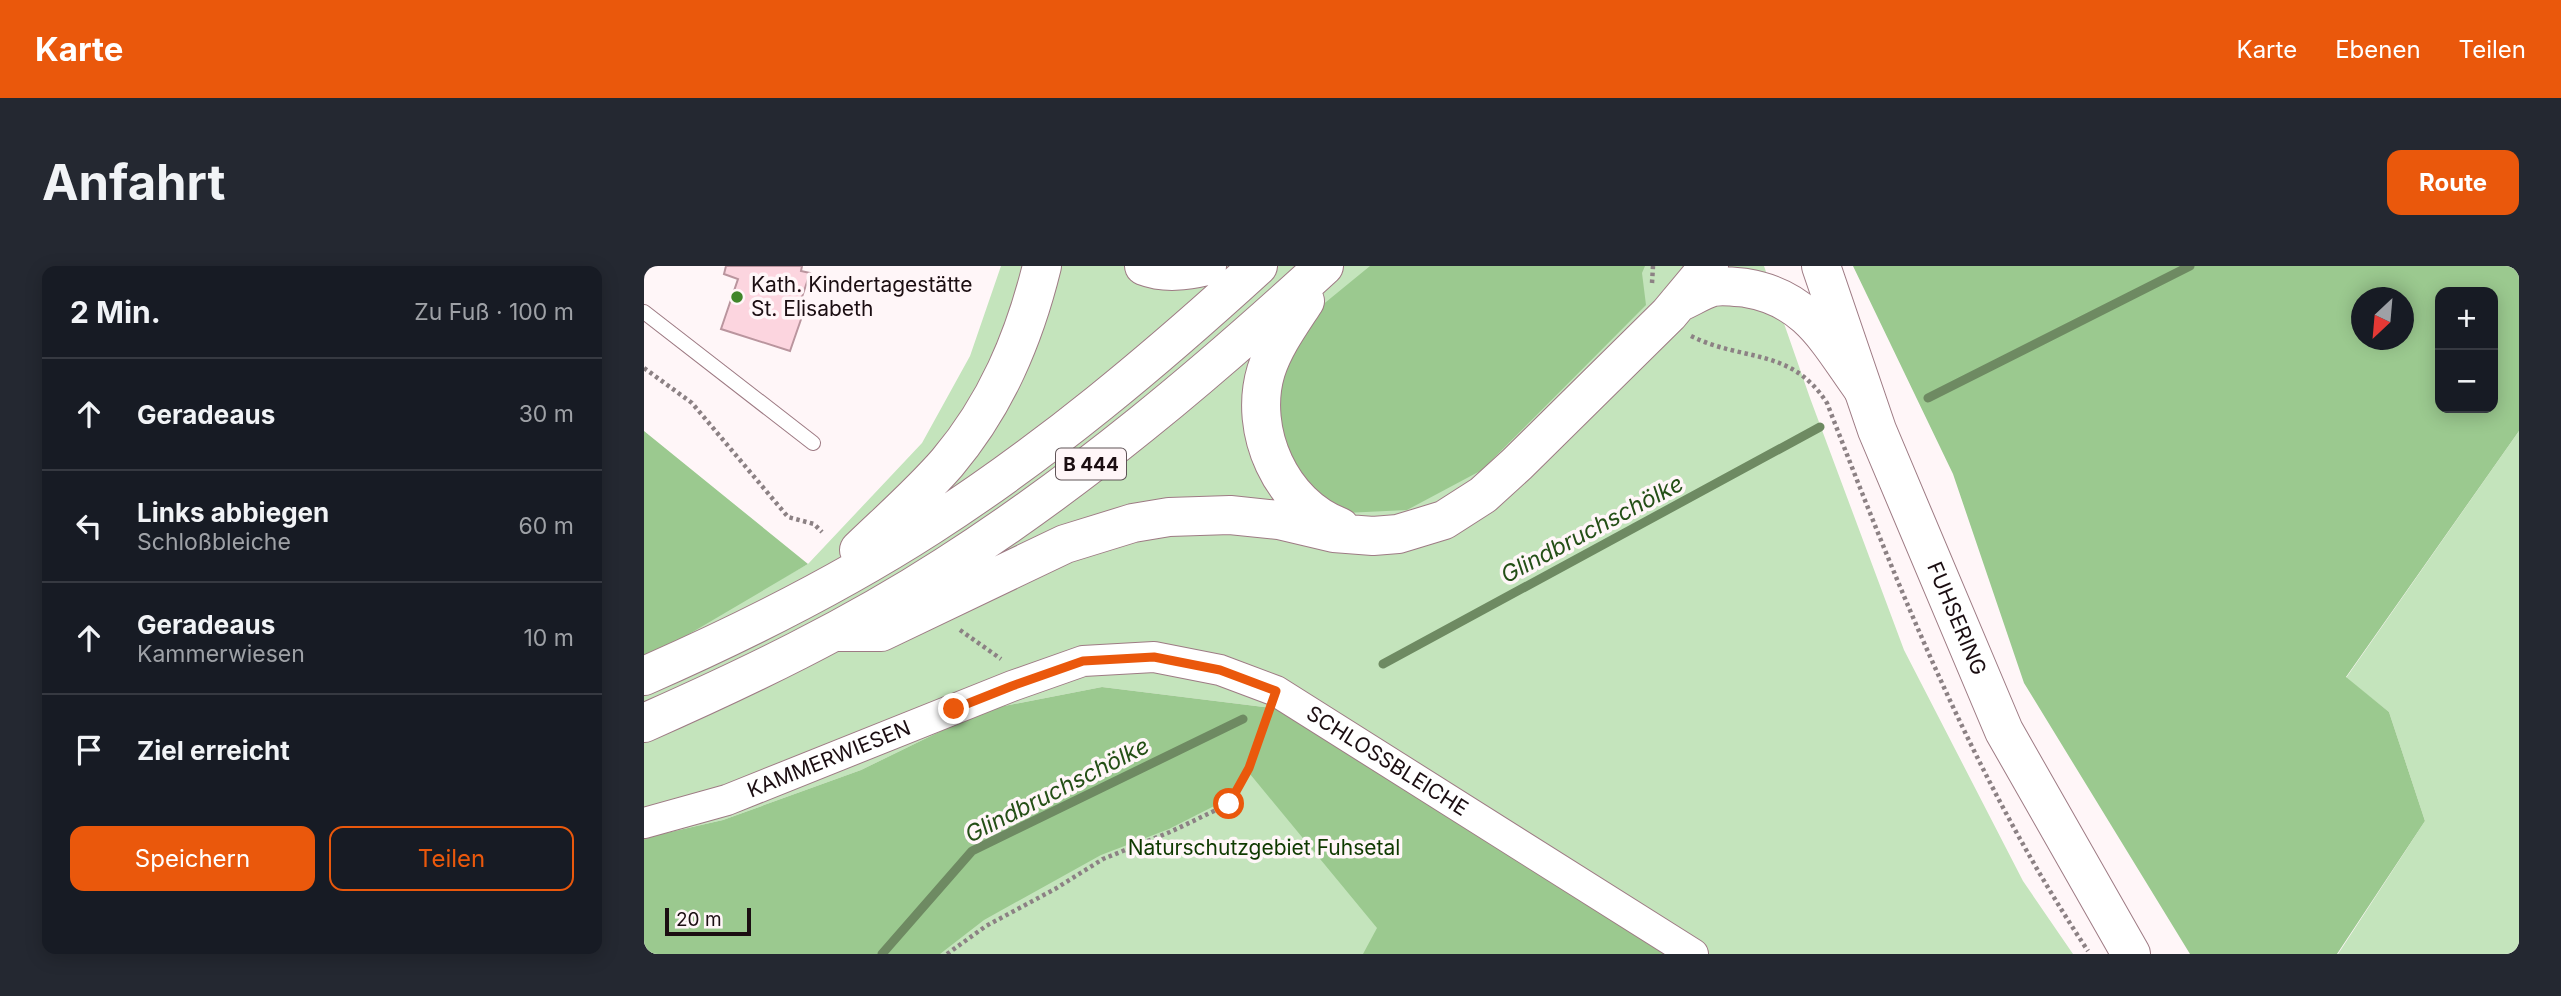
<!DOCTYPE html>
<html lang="de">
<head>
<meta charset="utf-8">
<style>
	body { margin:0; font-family:Inter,sans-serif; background:#242831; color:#f1f3f6 }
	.controls { position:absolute; right:21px; top:21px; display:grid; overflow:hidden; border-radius:14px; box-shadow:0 4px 18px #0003 }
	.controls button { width:63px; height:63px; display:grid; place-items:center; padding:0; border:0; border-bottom:2px solid #363941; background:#171b24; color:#f1f3f6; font:35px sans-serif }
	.compass { position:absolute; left:1707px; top:21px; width:63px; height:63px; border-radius:50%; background:#171b24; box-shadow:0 4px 18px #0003; rotate:206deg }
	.scale { position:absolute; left:21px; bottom:18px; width:86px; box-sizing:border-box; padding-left:7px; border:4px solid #1b0e12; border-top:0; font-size:19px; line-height:24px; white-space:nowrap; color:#1b0e12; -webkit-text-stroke:5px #fff6f8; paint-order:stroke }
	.stop { position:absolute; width:21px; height:21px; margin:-16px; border:5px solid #ea580c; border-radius:50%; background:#fff }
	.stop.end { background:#ea580c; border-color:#fff; box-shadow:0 2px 7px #0008 }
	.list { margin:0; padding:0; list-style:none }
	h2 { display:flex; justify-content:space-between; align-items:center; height:91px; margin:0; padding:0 28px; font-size:30px }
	h2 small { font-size:23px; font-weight:400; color:#9ea1a6 }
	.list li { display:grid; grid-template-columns:46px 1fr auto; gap:21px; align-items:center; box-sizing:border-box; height:112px; padding:0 28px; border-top:2px solid #363941 }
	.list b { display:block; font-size:26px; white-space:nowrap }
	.list p { margin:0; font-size:23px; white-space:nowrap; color:#9ea1a6 }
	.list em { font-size:23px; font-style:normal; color:#9ea1a6 }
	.actions { display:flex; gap:14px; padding:21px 28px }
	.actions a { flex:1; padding:16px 0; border:2px solid #ea580c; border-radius:14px; text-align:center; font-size:24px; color:#ea580c }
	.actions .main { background:#ea580c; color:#fff }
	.icon { flex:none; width:38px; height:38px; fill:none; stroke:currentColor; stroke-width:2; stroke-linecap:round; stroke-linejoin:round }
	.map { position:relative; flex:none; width:1875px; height:688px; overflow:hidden; border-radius:14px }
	header { display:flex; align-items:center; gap:42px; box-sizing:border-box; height:98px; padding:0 35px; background:#ea580c; color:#fff }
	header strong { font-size:33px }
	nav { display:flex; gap:38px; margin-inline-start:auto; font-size:24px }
	.intro { display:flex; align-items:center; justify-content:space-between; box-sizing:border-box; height:168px; padding:0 42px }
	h1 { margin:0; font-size:49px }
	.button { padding:18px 32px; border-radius:14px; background:#ea580c; color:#fff; font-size:24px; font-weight:700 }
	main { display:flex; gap:42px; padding:0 42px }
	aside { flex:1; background:#171b24; border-radius:14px; box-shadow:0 4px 18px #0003 }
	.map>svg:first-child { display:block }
</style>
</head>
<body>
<header>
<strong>Karte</strong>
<nav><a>Karte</a><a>Ebenen</a><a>Teilen</a></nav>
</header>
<div class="intro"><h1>Anfahrt</h1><a class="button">Route</a></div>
<main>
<aside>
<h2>2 Min.<small>Zu Fuß · 100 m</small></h2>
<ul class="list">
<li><svg class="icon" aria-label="ahead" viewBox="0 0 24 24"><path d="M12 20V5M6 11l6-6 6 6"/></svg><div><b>Geradeaus</b></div><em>30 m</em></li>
<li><svg class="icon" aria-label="left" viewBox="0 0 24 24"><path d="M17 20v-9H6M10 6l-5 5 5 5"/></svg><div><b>Links abbiegen</b><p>Schloßbleiche</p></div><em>60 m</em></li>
<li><svg class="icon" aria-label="ahead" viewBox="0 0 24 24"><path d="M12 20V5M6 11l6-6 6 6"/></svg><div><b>Geradeaus</b><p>Kammerwiesen</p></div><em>10 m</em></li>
<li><svg class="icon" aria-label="arrive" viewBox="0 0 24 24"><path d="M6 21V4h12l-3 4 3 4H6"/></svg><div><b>Ziel erreicht</b></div></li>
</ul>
<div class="actions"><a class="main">Speichern</a><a>Teilen</a></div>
</aside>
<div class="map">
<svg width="1875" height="688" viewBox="0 0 1875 688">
	<rect width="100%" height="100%" fill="#fff6f8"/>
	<!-- green -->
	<path fill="#c4e4bc" d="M357 0H1120L1166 132 1260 384 1379 615 1429 688H1041L645 444 458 421 340 444 217 504 79 554 0 572V390L164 298 278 177 326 90Z
		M1875 165V688H1694L1781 555 1745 446 1702 412Z
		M586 479 978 688H0Z"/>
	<!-- forest -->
	<path fill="#9bc98f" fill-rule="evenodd" d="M726 0H1001L998 7 1002 39 838 204 763 244 701 247 655 210 636 167 632 125 646 79 671 45Z
		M1209 0H1875V165L1702 411 1745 446 1781 555 1693 688H1546L1380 417 1309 208ZM1849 26V142H1796V26ZM1717 32H1759V74H1717Z
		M0 165 164 298 23 381 0 390Z
		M458 421 645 444 1041 688H719L733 662 606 508 582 534 525 563 457 589 340 654 296 688H0V572L79 554 217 504 340 444Z"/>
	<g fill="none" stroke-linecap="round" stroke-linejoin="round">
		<!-- stream -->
		<path stroke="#6e8a62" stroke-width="9" d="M1284 132 1546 0
			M739 398 1176 161
			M238 688 328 585 599 453"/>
	</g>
	<!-- building -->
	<path fill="#fcd5df" stroke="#ba959e" stroke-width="2" d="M82 0H158L157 5 166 7 156 37 162 39 146 85 77 63 94 13 80 8Z"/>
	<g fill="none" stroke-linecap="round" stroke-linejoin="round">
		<defs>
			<path id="service" d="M0 46 169 177"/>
			<g id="minor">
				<path id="s1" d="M0 557 83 534 368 420 439 395 510 391 576 404 632 425 1049 688"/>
			</g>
			<g id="secondary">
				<path id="s2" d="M1177 0 1233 164 1360 465 1487 688"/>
			</g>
			<path id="trunk" d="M500 0C521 8 542 5 563 0
				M661 35C646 58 630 80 622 105 604 165 637 239 696 261
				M1034 37C1046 32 1058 24 1069 21 1079 19 1092 21 1102 22 1164 32 1184 75 1218 122
				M215 284C245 255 276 228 303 197 352 139 380 73 398 0
				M191 366H237L421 278 489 257 525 251 586 249 635 254 690 267 729 270 754 268 800 254 839 229 873 198 1025 48 1065 0
				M0 410C98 367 196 318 286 260 404 184 511 94 614 0
				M0 457C104 411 206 362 302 300 438 213 561 109 680 0"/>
		</defs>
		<!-- service casing -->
		<use href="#service" stroke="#9e7b84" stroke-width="16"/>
		<!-- minor casing -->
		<use href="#minor" stroke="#9e7b84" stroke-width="32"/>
		<!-- secondary casing -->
		<use href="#secondary" stroke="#9e7b84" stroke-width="40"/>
		<!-- trunk casing -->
		<use href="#trunk" stroke="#9e7b84" stroke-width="40"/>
		<!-- path -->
		<path stroke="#8c8184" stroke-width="4.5" stroke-dasharray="3.5 3.5" stroke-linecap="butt" d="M1008 17 1009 0
			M1047 70C1099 96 1147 81 1183 137 1256 326 1331 515 1444 685
			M0 102 48 137 144 251 170 258 178 266
			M316 364 357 393
			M303 688 342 660 411 623 459 593 526 566 585 538 605 502 623 451
			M1873 688 1875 683"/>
		<!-- service -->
		<use href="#service" stroke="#fff" stroke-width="14"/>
		<!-- minor -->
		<use href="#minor" stroke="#fff" stroke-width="30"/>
		<!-- secondary -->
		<use href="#secondary" stroke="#fff" stroke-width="38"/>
		<!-- trunk -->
		<use href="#trunk" stroke="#fff" stroke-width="38"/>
	</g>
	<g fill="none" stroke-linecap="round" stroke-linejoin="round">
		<!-- route -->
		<path stroke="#ea580c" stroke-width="9" d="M310 443 368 420 439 395 510 391 576 404 632 425 605 502 585 538"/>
	</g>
	<!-- markers -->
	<circle fill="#41862a" stroke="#fff6f8" stroke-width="2.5" cx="93" cy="31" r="7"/>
	<g text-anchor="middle" stroke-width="7" stroke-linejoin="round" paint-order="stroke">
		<!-- shield labels -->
		<rect fill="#fff6f8" stroke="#5f5457" stroke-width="2" x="412" y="182.5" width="70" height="31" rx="5"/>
		<g font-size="19" font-weight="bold" fill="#1b0e12">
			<text x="447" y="205">B 444</text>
		</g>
		<!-- poi labels -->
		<g font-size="21" fill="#1b0e12" stroke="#fff6f8" text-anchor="start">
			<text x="107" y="26">Kath. Kindertagestätte<tspan x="107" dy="24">St. Elisabeth</tspan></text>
		</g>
		<!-- street labels -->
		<g font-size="21" fill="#1b0e12" stroke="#fff6f8">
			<text dy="7" stroke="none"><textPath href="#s2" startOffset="378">FUHSERING</textPath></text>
			<text dy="7" stroke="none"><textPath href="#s1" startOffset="196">KAMMERWIESEN</textPath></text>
			<text dy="7" stroke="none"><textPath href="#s1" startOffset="798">SCHLOSSBLEICHE</textPath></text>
		</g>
		<!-- park labels -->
		<g font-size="21" fill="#0f3a00" stroke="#fff6f8">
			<text x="620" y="589">Naturschutzgebiet Fuhsetal</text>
		</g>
		<!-- water labels -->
		<g font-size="23" font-style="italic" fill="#244f16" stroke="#fff6f8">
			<text transform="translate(948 263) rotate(-28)" y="8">Glindbruchschölke</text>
			<text transform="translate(413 524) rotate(-27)" y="8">Glindbruchschölke</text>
		</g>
	</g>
</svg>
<div class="controls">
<button>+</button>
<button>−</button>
</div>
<svg class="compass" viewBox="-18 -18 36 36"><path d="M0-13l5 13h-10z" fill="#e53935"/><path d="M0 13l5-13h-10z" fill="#9ea1a6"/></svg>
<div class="scale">20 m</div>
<div class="stop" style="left:585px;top:538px"></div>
<div class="stop end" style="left:310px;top:443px"></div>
</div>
</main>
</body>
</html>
